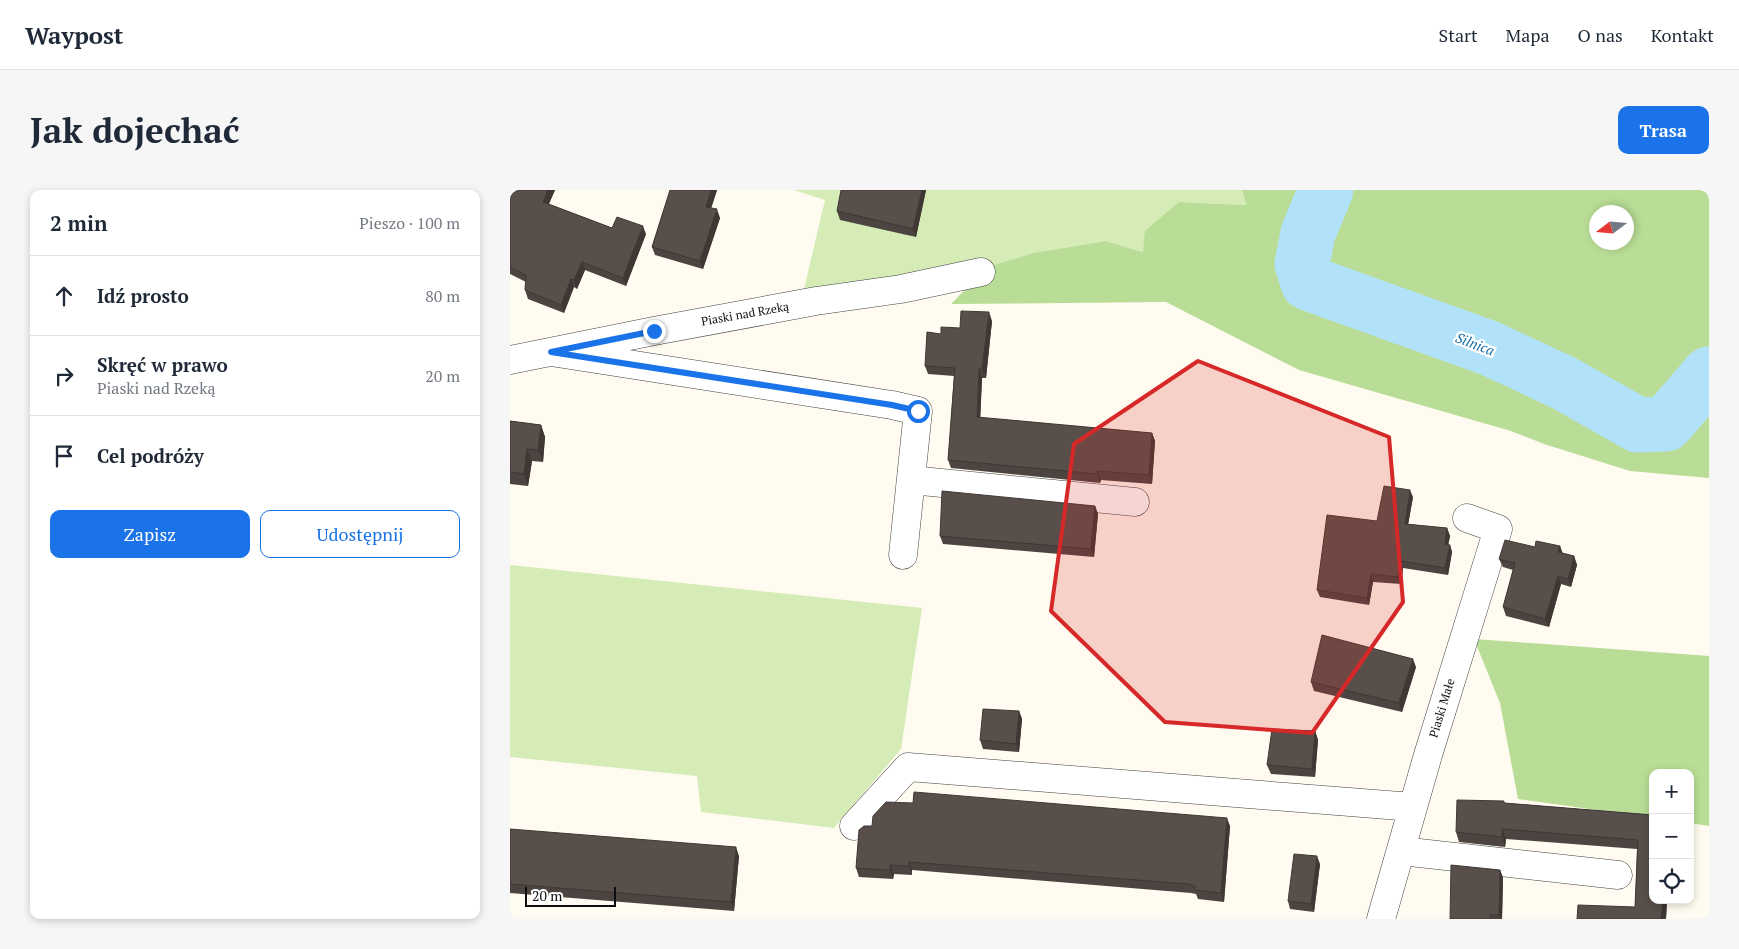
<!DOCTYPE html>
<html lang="pl">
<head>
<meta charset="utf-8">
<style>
	body { margin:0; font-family:"PT Serif",serif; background:#f6f6f7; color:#1f2937 }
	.controls { position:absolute; right:15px; bottom:15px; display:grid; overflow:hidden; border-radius:10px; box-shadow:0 2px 8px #0003 }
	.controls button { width:45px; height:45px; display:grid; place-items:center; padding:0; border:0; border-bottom:1px solid #e0e1e3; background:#fff; color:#1f2937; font:25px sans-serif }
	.compass { position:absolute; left:1079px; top:15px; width:45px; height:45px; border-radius:50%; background:#fff; box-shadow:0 2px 8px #0003; rotate:254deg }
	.scale { position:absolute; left:15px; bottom:12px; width:91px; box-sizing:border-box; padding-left:5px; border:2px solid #0e0e0e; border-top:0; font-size:14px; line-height:18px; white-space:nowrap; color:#0e0e0e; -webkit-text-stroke:4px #fff; paint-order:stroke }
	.stop { position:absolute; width:15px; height:15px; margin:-11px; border:4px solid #1a73e8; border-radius:50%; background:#fff }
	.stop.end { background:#1a73e8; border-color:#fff; box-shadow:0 1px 5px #0008 }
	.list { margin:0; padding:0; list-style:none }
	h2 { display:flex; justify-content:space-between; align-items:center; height:65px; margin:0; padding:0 20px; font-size:21px }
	h2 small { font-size:16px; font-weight:400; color:#747a83 }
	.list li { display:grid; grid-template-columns:32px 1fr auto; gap:15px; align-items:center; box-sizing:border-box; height:80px; padding:0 20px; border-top:1px solid #e0e1e3 }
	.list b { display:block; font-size:19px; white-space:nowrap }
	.list p { margin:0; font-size:16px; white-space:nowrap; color:#747a83 }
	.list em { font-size:16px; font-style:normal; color:#747a83 }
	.actions { display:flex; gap:10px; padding:15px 20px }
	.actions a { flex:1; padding:11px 0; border:1px solid #1a73e8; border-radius:10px; text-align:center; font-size:18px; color:#1a73e8 }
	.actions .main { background:#1a73e8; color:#fff }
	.icon { flex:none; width:28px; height:28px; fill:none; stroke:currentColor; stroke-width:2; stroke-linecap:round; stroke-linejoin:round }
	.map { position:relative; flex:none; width:1199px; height:729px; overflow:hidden; border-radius:10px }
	header { display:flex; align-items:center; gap:30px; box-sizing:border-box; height:70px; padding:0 25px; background:#fff; border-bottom:1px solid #e0e1e3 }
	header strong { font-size:24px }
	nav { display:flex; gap:28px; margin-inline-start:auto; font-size:18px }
	.intro { display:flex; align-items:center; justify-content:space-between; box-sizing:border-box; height:120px; padding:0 30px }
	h1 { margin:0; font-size:35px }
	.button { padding:12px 22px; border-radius:10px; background:#1a73e8; color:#fff; font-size:18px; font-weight:700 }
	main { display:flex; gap:30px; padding:0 30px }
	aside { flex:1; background:#fff; border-radius:10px; box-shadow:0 2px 8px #0003 }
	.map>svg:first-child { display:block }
</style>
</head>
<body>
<header>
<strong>Waypost</strong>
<nav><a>Start</a><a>Mapa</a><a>O nas</a><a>Kontakt</a></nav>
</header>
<div class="intro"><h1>Jak dojechać</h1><a class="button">Trasa</a></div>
<main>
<aside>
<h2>2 min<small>Pieszo · 100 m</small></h2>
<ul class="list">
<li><svg class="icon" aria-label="ahead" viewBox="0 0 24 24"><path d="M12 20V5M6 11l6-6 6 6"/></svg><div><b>Idź prosto</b></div><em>80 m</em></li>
<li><svg class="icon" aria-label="right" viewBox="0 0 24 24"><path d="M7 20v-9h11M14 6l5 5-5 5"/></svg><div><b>Skręć w prawo</b><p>Piaski nad Rzeką</p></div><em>20 m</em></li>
<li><svg class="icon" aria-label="arrive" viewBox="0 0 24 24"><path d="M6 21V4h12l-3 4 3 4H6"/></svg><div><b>Cel podróży</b></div></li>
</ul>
<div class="actions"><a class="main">Zapisz</a><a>Udostępnij</a></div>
</aside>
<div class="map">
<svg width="1199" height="729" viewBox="0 0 1199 729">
	<rect width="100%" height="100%" fill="#fffbf0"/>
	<!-- green -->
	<path fill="#d5ecb7" d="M284 0H732L736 15 669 12 634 62 596 51 523 63 477 77 294 99 315 10Z
		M0 375 412 418 391 559 324 638 191 622 187 586 0 567Z"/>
	<!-- forest -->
	<path fill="#b9dd96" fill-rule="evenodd" d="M732 0H1199V288L1120 281 1034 254 1001 241 789 180 656 112 441 114 477 77 523 63 596 51 633 62 635 41 669 12 736 15ZM1086 22H1116V52H1086Z
		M964 449 1199 466V636L1180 633V583H1143V628L1008 609 990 513Z"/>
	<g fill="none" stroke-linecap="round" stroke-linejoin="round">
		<!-- river -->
		<path stroke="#b2e2f9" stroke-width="55" d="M816 0 798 43 792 74 798 93 979 158 1054 193 1128 235 1156 234 1199 184"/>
		<defs>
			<path id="minor" d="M41 162 382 215 408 221 393 365
				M0 170 144 141 306 111 391 99 471 82
				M401 290 625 312
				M344 636 398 577 903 617
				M891 661 1108 685
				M871 729 918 565 988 339 957 328"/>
		</defs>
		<!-- minor casing -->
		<use href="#minor" stroke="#414141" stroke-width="29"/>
		<!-- minor -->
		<use href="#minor" stroke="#fff" stroke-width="28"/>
	</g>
	<!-- wall -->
	<path fill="#4c4440" d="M0 0H45L39 14 102 38 136 44 116 96 75 80 67 99 64 97 54 123 18 109 15 100 16 92 0 84Z
		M160 0H207L201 18 210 28 193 79 145 65 142 57Z
		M416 0 406 47 330 30 327 21Z
		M482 131 476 188H472L470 228 642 243 645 251 642 294 591 290 590 293 441 278 438 270 444 186 418 184 415 176 431 144 450 138Z
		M0 231 31 235 35 247 33 272 22 271 18 296 0 294Z
		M903 307 898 334 937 338 940 346 938 355H940L942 362 938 385 893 378 891 394 863 392 859 415 810 407 807 400 867 331Z
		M585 316 588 324 584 367 433 354 430 346Z
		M1050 356 1052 363 1064 366 1067 375 1061 397 1051 394 1039 437 996 426 993 417 1003 380 993 377 989 369 1025 357Z
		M906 477 892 522 804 501 801 492Z
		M509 521 512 529 509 562 473 559 470 550Z
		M805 541 808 550 805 587 761 584 757 575Z
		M995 613 1143 625V710H1157L1156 729H1067L1125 717 1127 659 996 649 995 657 949 652 946 642Z
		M354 636H720L714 712 688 709 686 704 681 703 402 680V685L384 684 383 689 349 687 346 678Z
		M0 639 229 666 224 721 0 703Z
		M810 674 804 722 780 719 778 711Z
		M990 680 993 688 992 729H940Z"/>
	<!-- shaded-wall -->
	<path fill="#3e3734" d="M38 0H45L36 20 33 12Z
		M201 0H207L199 25 196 17Z
		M412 0H416L406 47 403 39Z
		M207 19 210 28 193 79 190 71Z
		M133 36 136 44 116 96 113 88Z
		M72 72 75 80 67 99 64 90Z
		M61 89 64 97 54 123 51 115Z
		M479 122 482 131 476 188 472 179Z
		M469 179 472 188 470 236 467 227Z
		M31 235 35 247 33 272 28 260Z
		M642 243 645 251 642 294 639 285Z
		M17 259 22 271 18 296 14 284Z
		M588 281 591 290 590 293 587 284Z
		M900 300 903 307 897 341 895 334Z
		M585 316 588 324 584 367 581 359Z
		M937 338 940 346 937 361 935 354Z
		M940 355 942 362 938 385 935 378Z
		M1050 356 1053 364 1048 362Z
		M1064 366 1067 375 1061 397 1058 389Z
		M891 371 893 378 891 394 888 387Z
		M861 384 863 392 859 415 857 408Z
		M1048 386 1051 394 1039 437 1035 429Z
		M903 469 906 477 892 522 889 513Z
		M509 521 512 529 509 562 506 554Z
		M805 541 808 550 805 587 802 579Z
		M717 628 720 636 714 712 711 703Z
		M992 639 996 649 995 657 992 647Z
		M226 657 229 666 224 721 221 712Z
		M807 666 810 674 804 722 801 714Z
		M399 672 402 680V685L399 676Z
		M380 675 384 684 383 689 380 680Z
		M990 680 993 688 992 729H991L989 725Z
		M1153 710H1157L1156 729H1151Z"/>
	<!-- building -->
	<path fill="#584f4a" stroke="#3e3734" d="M0 0H38L33 12 102 38 107 27 133 36 113 88 72 72 64 90 61 89 51 115 15 100 16 85 0 77Z
		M160 0H201L196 17 207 19 190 71 142 57Z
		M331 0H412L403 39 327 21Z
		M451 121 479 122 472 179H469L467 227 642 243 639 285 588 281 587 284 438 270 445 178 415 176 417 142 431 144V137L450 138Z
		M0 231 31 235 28 260 17 259 14 284 0 282Z
		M874 296 900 300 895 334 937 338 935 354 940 355 935 378 891 371 888 387 861 384 857 408 807 400 817 325 867 331Z
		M432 301 585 316 581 359 430 346Z
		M995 350 1025 357 1026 351 1050 356 1048 362 1064 366 1058 389 1048 386 1035 429 993 417 1005 373 989 369Z
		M812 445 903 469 889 513 801 492Z
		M473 519 509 521 506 554 470 550Z
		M762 539 805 541 802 579 757 575Z
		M404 602 717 628 711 703 685 700V696L678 694 399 672V676L380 675V680L346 678 349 640 354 636H362L363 626 376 612 403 613Z
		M947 610 994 611V613L1143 625V710H1153L1151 729H1067L1068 715 1125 717 1128 650 992 639V647L946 642Z
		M0 639 226 657 221 712 0 694Z
		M784 664 807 666 801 714 778 711Z
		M941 675 990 680 989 725H980V729H940Z"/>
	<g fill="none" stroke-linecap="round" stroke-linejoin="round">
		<!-- route -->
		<path stroke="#1a73e8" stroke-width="6" d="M144 141 41 162 382 215 408 221"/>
	</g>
	<!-- marked area -->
	<path fill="#d62828" fill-opacity="0.2" stroke="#d62828" stroke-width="4" stroke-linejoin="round" d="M688 171 879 247 893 412 802 543 655 532 541 421 564 254Z"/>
	<g text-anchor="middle" stroke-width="5" stroke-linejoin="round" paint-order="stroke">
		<!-- street labels -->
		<g font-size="12" fill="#0e0e0e" stroke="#fff">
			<text transform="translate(235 124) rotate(-10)" y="4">Piaski nad Rzeką</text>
			<text transform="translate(932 518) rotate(-73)" y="4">Piaski Małe</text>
		</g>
		<!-- water labels -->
		<g font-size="14" font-style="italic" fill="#126da6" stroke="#fff">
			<text transform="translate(965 154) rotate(21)" y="5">Silnica</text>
		</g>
	</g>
</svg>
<div class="controls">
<button>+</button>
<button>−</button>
<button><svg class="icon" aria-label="locate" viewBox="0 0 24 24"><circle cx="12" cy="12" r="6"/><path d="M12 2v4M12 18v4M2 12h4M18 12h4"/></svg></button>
</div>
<svg class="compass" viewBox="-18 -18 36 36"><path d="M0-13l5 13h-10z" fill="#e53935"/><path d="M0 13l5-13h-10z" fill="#747a83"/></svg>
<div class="scale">20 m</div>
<div class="stop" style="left:408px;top:221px"></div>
<div class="stop end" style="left:144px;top:141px"></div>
</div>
</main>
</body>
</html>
